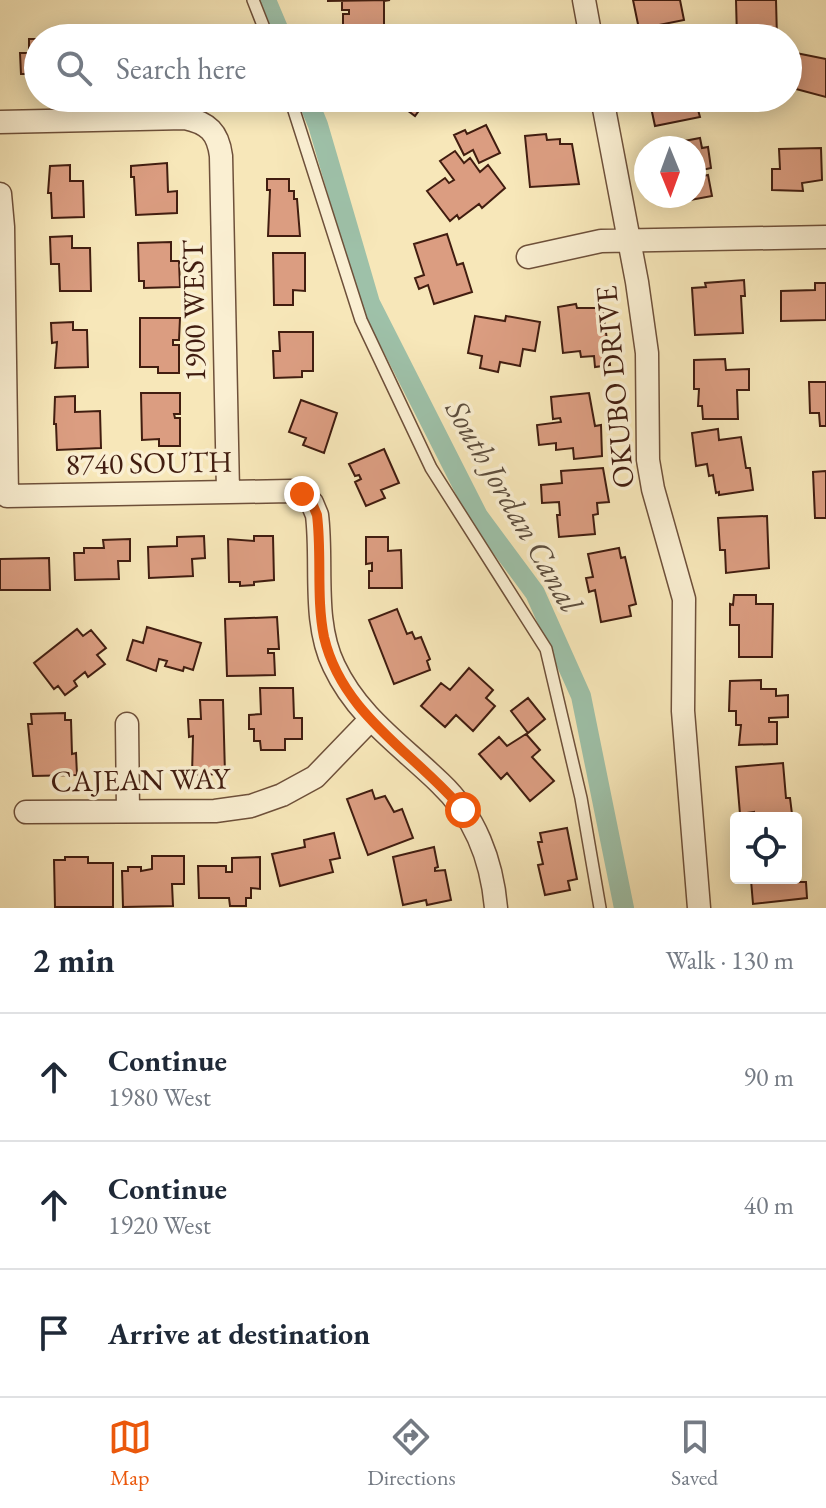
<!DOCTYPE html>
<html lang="en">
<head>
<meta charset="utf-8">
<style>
	body { margin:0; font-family:"EB Garamond",serif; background:#f6f6f7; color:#1f2937 }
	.controls { position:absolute; right:24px; bottom:24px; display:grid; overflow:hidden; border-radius:8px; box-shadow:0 4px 20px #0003 }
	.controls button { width:72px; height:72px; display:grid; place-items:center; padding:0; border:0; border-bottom:2px solid #e0e1e3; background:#fff; color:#1f2937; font:40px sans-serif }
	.compass { position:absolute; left:634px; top:136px; width:72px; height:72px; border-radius:50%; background:#fff; box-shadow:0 4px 20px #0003; rotate:179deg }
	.stop { position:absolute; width:24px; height:24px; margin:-18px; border:6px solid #ea580c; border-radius:50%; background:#fff }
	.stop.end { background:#ea580c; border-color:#fff; box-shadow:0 2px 8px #0008 }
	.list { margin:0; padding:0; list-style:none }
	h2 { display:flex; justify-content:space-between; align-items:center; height:104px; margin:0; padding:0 32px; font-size:34px }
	h2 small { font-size:26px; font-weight:400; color:#747a83 }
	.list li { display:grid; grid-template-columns:52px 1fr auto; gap:24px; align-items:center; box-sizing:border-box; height:128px; padding:0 32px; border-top:2px solid #e0e1e3 }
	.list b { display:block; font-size:30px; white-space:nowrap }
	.list p { margin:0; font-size:26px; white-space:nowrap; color:#747a83 }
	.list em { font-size:26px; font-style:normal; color:#747a83 }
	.icon { flex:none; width:44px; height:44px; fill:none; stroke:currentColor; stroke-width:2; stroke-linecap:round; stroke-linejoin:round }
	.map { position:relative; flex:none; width:826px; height:908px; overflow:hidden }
	.search { position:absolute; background:#fff; box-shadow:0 4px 20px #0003; left:24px; right:24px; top:24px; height:88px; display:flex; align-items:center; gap:20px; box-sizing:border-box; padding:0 28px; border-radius:44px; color:#747a83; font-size:30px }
	.sheet { height:488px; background:#fff }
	nav { display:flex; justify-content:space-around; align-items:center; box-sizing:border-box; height:112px; border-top:2px solid #e0e1e3; background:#fff; font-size:22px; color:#747a83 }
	nav a { display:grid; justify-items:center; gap:4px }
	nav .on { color:#ea580c }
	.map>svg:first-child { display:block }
</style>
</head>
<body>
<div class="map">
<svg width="826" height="908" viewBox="0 0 826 908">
	<rect width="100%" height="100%" fill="#f7e7b9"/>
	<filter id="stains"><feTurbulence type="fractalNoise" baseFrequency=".0025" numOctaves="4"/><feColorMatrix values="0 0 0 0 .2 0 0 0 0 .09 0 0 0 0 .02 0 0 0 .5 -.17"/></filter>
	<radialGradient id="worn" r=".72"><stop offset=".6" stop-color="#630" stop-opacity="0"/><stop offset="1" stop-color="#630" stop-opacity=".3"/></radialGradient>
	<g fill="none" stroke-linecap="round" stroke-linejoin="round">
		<!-- canal -->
		<path stroke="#9ec1a9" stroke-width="20" d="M266 0 282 38
			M307 98 318 125 370 303 478 516 535 593 581 696 624 908"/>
	</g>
	<!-- building -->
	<path fill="#db9d81" stroke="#411d10" stroke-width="2" d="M390 0 384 1V25H381V37H343V14H349V10H342V1H327Z
		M633 0H680L684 20 639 29Z
		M736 0H776L777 38H737Z
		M549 29 551 38H519L518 35Z
		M29 39H38V74H21L20 53H29Z
		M796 53 826 59V97L796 89 799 77 790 75Z
		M403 98H428L415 116 399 104Z
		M649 98H709L710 104 697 106 700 117 655 126Z
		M486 125 500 153 479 163 473 150 464 155 454 135 465 130 467 134Z
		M546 134 547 140 560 139V144H572L579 184 530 187 525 136Z
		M700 138 702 148 708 147 711 168 702 170 703 176 708 175 712 196 674 203 673 196H694V148L658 146Z
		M821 148 822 180 802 183 803 191 772 190V169H780L779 149Z
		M455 151 464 163 470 158 480 172 488 165 505 188 482 208 479 204 459 219 457 215 450 221 427 191 445 178 449 183 454 180 440 161Z
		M167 163 168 192 177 191V213L136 215 134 177H131V166Z
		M70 165V181H83L84 217 52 218 51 193H48L50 166Z
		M267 179H289V191H294V199H297L300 236H268L270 190H267Z
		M447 234 457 265 463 263 472 292 434 304 428 285 419 289 415 278 424 275 414 244Z
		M72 236V248H90L91 291H60L59 264H51L50 237Z
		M171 242V261H179L180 287 144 288V281H139L138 243Z
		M273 253H305V291L293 290V305H274Z
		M744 280 745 296H741L743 333 695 335 692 288 706 287 705 283Z
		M815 283H826V320L781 321V291L815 290Z
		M576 304 577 308H603L610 365 595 367 594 356 581 357 580 351 563 353 558 307Z
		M475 316 505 321 506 316 540 322 535 351 523 349 520 366 500 362 498 372 480 368 482 356 468 353Z
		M140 318H180L179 340H173V345H179V373H158V367H140Z
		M73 322V330H87L88 367 55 368 57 342 52 343 51 323Z
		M279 332H313V371H302V377L274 378 273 351H280Z
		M725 359 726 370 749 369V390H737L738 419H703L702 406H698L699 389H694V360Z
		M809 382H826V426H820L819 413H810Z
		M141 393H180V414H174L175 418H180V446H159V439L142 440Z
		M589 393 595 426 601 425 602 456 574 459 573 448 556 450V443L539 445 537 425 561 422 560 418 553 419 551 397Z
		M75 396V412L100 411 101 448 57 450 56 424H54L55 397Z
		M301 400 337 413 324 453 303 445 306 438 289 432Z
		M718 429 719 440 741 437 746 468H750L753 490 719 495V492L716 493 713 475 709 476 707 464 696 466 692 433Z
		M384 449 399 483 381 490 385 498 366 506 355 482 361 479 359 475 355 476 349 464Z
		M603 468 609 502 597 503 598 514 593 515 595 534 559 537 557 515H560L559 502 542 503 541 485 562 483 561 471Z
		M826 471V518H815L813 472Z
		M767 516 769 568 726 573 725 550H720L718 518Z
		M204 536 205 558 192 559 193 576 149 578 148 547 177 546V537Z
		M254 536H273L274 580 254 582V585L240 586V582H229L228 539 254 541Z
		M366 537H388V551L401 550 402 588H369V571H372V563L366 564Z
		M130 539V561H118L119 579 75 580 74 553H84V548H104L103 540Z
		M619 548 621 558 625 557 636 604 629 606 631 616 601 622 595 590 589 592 586 578 593 577 588 554Z
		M49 558 50 590H0V559Z
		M734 595H756V604H773L772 657H739V625H730V604L733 605Z
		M397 609 407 634 412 632 415 639 421 637 430 659 427 661 430 670 394 684 369 620Z
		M277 617 279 649H268V653H274L275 675 227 676 225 619Z
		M147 627 201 643 193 670 184 667 183 671 165 666 167 661 159 659 156 671 127 660 133 640 143 643Z
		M77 629 83 636 91 630 106 648 97 655 105 664 88 677 85 672 74 681 77 686 65 695 58 686 54 689 34 663Z
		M469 668 493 690 486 698 495 706 473 731 456 715 445 727 421 706 441 683 450 690Z
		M761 680V689H776V696L788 695V717L769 718V722H777V744L739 745 741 725H736V711H729L730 681Z
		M260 688H293L294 718H302V739H285V750H261L260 741H254V729H249V715L261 714Z
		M528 698 545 719 528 733 511 711Z
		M200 700H223L225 774 192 775 193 736 189 737 188 719H201Z
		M65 713V720H71L72 754 76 753 77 775 33 776 28 724H32L31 714Z
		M526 734 540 750 532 757 554 781 530 801 507 773 501 779 479 754 499 737 507 746Z
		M783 763 786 798H790L792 814 754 818V812L740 814 736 767Z
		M372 790 375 799 385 796 394 812 402 809 413 838 368 855 347 799Z
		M567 828 577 879 568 881 570 890 545 895 538 865 543 864 538 842H542L540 833Z
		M334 833 340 858 330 860 333 872 280 886 272 854 305 847 304 840Z
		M434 847 438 867 435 868V871L445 870 451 900 427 905 426 900 403 905 393 857Z
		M152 856H184V884H172L173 906 123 907 122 871H128V867H141V871L152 869Z
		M65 857H88V863H113V907H55L54 860H65Z
		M260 857V889L251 888V898H246V906H230L229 898H199L198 866H226V872H232V858Z
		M796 877V882H806L807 898 753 904 751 880 743 881V878Z"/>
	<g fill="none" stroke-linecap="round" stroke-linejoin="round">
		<defs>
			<path id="lane" d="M253 0 268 38
				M290 98 361 320 431 468 546 649 581 798 600 908"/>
			<path id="street" d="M584 0 591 38
				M602 98 637 282 647 353 648 460 653 489 684 599 683 711 699 908
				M0 122 185 118C208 123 218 132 221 156L228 491
				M0 194 3 227 7 496 291 491 302 494 312 503 317 515C323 564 312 621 334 666 358 717 401 745 440 783 475 816 492 861 496 908
				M528 257 601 241 826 237
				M127 724 128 811
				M26 812 215 811 251 806 282 795 315 777 370 720"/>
		</defs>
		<!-- lane casing -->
		<use href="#lane" stroke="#6e503a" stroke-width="14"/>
		<!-- street casing -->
		<use href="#street" stroke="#6e503a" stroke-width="25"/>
		<!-- lane -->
		<use href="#lane" stroke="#faefd2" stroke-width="11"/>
		<!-- street -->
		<use href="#street" stroke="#faefd2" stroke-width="22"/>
	</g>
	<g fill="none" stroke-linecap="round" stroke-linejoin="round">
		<!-- route -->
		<path stroke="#ea580c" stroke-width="10" d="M302 494 312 503 317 515C322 555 316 598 324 637 342 715 415 753 463 810"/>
	</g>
	<g text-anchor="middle" stroke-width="7" stroke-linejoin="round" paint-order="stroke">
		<!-- street labels -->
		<g font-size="30" fill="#411d10" stroke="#faefd2">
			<text transform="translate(194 311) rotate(-91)" y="10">1900 WEST</text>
			<text transform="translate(615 387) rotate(-95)" y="10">OKUBO DRIVE</text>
			<text transform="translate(149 463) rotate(-1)" y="10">8740 SOUTH</text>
			<text transform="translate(140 780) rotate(-1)" y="10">CAJEAN WAY</text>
		</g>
		<!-- water labels -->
		<g font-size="32" font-style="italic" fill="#5d4e3e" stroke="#faefd2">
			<text transform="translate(514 506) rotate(60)" y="11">South Jordan Canal</text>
		</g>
	</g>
	<rect width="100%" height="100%" filter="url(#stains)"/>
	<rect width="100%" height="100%" fill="url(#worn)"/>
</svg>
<div class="controls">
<button><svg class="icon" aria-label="locate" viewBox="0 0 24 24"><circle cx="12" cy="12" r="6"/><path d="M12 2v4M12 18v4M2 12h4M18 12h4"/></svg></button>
</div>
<svg class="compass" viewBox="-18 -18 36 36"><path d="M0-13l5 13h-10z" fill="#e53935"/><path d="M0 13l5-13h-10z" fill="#747a83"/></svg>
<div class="stop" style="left:463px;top:810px"></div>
<div class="stop end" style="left:302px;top:494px"></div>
<div class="search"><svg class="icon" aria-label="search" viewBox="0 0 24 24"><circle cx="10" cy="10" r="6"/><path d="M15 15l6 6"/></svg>Search here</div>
</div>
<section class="sheet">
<h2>2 min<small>Walk · 130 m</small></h2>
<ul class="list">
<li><svg class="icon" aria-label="ahead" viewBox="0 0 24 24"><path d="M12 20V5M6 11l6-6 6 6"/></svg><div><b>Continue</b><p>1980 West</p></div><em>90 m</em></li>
<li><svg class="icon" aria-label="ahead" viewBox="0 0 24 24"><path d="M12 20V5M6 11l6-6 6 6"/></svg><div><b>Continue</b><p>1920 West</p></div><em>40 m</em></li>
<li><svg class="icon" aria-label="arrive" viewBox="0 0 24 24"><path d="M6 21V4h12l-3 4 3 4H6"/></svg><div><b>Arrive at destination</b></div></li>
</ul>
</section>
<nav>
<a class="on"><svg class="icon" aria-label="map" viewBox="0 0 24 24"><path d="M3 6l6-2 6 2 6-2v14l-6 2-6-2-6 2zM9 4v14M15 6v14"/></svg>Map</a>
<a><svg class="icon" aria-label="directions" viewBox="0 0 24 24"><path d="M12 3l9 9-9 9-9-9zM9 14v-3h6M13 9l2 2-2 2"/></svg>Directions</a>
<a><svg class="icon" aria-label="saved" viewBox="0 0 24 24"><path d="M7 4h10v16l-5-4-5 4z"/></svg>Saved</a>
</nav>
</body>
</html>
